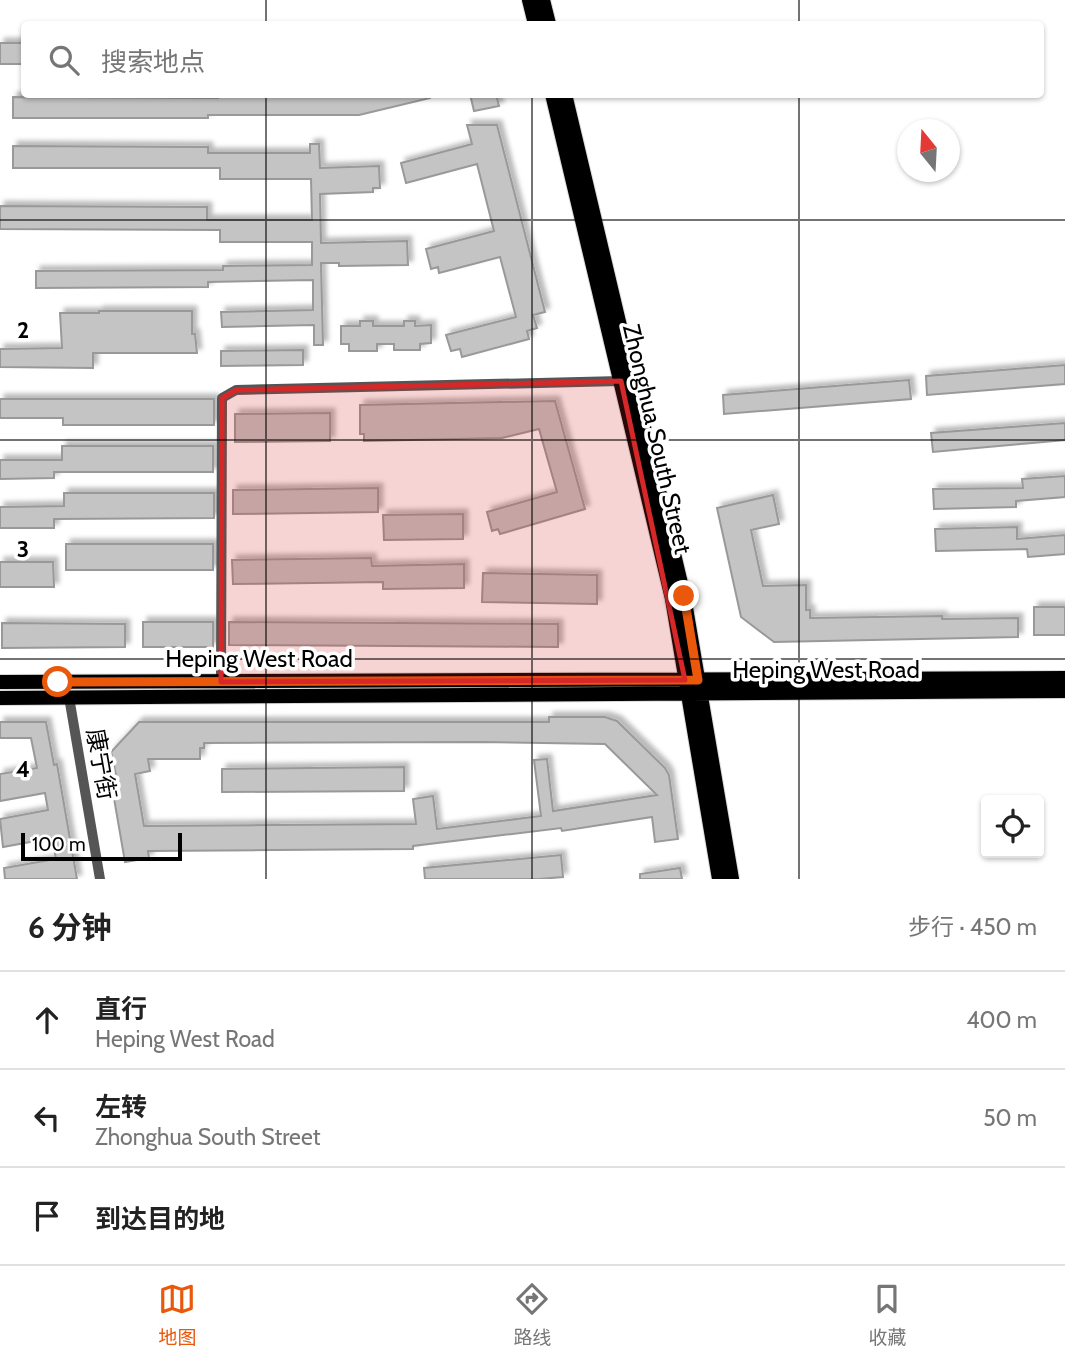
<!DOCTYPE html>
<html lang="zh">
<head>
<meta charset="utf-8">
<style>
	body { margin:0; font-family:Cabin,"Noto Sans SC",sans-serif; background:#f2f2f2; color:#222 }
	.controls { position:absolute; right:21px; bottom:21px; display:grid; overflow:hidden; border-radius:7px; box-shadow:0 2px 5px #0004 }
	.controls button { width:63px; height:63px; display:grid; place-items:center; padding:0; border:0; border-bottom:2px solid #e0e0e0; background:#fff; color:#222; font:35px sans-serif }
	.compass { position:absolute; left:897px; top:119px; width:63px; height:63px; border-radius:50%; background:#fff; box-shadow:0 2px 5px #0004; rotate:342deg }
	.scale { position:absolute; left:21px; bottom:18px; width:161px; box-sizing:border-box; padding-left:7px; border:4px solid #000; border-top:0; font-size:19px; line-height:24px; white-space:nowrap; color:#000; -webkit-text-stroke:5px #fff; paint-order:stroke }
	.stop { position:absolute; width:21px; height:21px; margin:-16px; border:5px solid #ea580c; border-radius:50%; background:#fff }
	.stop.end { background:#ea580c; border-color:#fff; box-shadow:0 2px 7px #0008 }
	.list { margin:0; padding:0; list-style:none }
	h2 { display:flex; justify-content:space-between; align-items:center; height:91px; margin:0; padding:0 28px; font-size:30px }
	h2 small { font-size:23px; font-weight:400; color:#767676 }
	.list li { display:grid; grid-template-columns:46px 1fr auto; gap:21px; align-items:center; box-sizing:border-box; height:98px; padding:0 28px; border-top:2px solid #e0e0e0 }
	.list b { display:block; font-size:26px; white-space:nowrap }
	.list p { margin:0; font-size:23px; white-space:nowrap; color:#767676 }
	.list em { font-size:23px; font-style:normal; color:#767676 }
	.icon { flex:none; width:38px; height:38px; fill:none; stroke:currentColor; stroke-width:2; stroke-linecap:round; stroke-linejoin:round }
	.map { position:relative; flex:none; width:1065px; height:879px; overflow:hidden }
	.search { position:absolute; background:#fff; box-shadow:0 2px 5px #0004; left:21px; right:21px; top:21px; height:77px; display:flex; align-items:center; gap:18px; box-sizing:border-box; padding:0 24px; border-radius:7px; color:#767676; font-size:26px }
	.sheet { height:385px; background:#fff }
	nav { display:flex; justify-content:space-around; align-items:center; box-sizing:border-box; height:98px; border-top:2px solid #e0e0e0; background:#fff; font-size:19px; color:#767676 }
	nav a { display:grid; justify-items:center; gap:4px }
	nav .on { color:#ea580c }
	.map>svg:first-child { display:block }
</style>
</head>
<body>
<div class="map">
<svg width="1065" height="879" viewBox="0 0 1065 879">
	<defs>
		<filter id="shadow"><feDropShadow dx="4.5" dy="-4.5" stdDeviation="2" flood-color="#0004"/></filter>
	</defs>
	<rect width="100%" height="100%" fill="#fff"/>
	<!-- building -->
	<path fill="#c4c4c4" stroke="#999" stroke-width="2" fill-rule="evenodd" filter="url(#shadow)" d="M0 43H24V64H0Z
		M218 94H430V98L359 115H208V118H13V97L218 98Z
		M470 94H496L499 106 474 111Z
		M467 125H497L545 312 533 315 537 328 527 331 529 339 462 357 460 349 451 351 446 335 516 317 500 257 439 273 438 267 431 269 426 249 494 231 477 164 406 183 401 163 472 144Z
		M310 144H319L320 168 379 166 380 188H373V192L320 194 321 243 407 241 408 265 339 266V263H321L323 345H314V325L222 327 221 312 313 310V280L208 282V287L36 288V271L223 270V266L312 265V242H220V230L0 229V206L207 207V220H312L311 179H220V168H13V146L208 147V153H310Z
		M99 311H192V334H195L197 353H93V368L0 367V349L62 348 60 313H99Z
		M360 321H373V326H404V321H415V326L431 325V343L420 344V350H394V344H377V351H349V344H341V326H360Z
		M303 350V365L221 366V351Z
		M1065 365V384L927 395 926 376Z
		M909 380 911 399 724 414 723 395Z
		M0 399H214V425H63V418H0Z
		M555 401 585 509 500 534 498 529 492 531 487 512 557 492 539 429 502 438 364 441V434H360V405Z
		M330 413V441L235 442V414Z
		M1065 423V440L933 452 931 433Z
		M62 446H213V472H54V478L0 479V460H62Z
		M1065 476V497L1016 501V507L934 509 933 489 1023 488 1022 479Z
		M378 488V512L233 514V490Z
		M64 493H214V518L54 519V528H0V507L64 506Z
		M773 495 779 524 751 530 763 586 806 585V610H810V618L942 616V619L1018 618V637L774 642 741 617 717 508Z
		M463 514V539L384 540 383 515Z
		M1017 527V539L1065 535V554L1028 557 1027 549 936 551 935 529Z
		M66 544H213V570H66Z
		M371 558 372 566 464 564V588L383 589V582L233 584 232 560Z
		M0 562H53L54 587H0Z
		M483 573 597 575V604L482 602Z
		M1034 607H1065V635H1034Z
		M143 622H213V647H143Z
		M229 622 558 624V647L229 645Z
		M2 623 125 624V647L2 648Z
		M549 717H605L617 721 665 768 669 775 678 839 655 842 652 817 562 831 561 828 413 846V849L148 851 149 858 125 862 111 781 117 780 111 752 139 722H549ZM481 742 605 744 657 795 553 811 547 759 534 760 541 816 437 829 433 796 413 799 416 824 144 826 135 774 150 771 148 759H200V748H204V743Z
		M0 722H46L54 765 57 764 77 879H5L4 868 56 859 52 838 3 847 0 819 48 810 45 793 0 801V774L37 768 31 738H0Z
		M404 767V791L222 792V769Z
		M561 855 563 877 539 879H425L424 868Z
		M680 868 682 879H640V874Z"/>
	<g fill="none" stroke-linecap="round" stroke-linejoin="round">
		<defs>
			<path id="major" d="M529 0 535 24
				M543 0 549 24
				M552 94 672 599 719 879
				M565 94 684 596 732 879
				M0 682 1065 678
				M0 698 1065 691"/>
		</defs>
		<!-- major casing -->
		<use href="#major" stroke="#dbdbdb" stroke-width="16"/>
		<!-- minor -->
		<path stroke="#555" stroke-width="10" d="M221 682 222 398 236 390 621 381
			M69 697 100 879"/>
		<!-- major -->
		<use href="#major" stroke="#000" stroke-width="14"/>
	</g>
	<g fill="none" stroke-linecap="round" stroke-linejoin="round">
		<!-- route -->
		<path stroke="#ea580c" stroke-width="9" d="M58 682 698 680 684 596"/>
	</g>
	<!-- marked area -->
	<path fill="#d62828" fill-opacity="0.2" stroke="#d62828" stroke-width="5" stroke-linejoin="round" d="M621 381 685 680 221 682 222 398 236 390Z"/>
	<!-- grid -->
	<path fill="none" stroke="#000" stroke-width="2" stroke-opacity="0.55" d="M266 0V24M532 0V24M799 0V24M266 94V879M532 94V879M799 94V879M0 220H1065M0 440H1065M0 659H1065"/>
	<g text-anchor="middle" stroke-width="7" stroke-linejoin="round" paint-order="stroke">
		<!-- street labels -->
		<g font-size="24" fill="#000" stroke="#fff">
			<text transform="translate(657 439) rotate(77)" y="8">Zhonghua South Street</text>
			<text x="259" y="667">Heping West Road</text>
			<text x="826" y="678">Heping West Road</text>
			<text transform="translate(101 764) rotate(80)" y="8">康宁街</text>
		</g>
	</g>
	<g font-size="23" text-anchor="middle" font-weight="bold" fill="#000" stroke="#fff" stroke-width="7" stroke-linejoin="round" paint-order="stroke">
		<text x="23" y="338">2</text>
		<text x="23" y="557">3</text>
		<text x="23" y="777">4</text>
	</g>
</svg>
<div class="controls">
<button><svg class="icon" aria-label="locate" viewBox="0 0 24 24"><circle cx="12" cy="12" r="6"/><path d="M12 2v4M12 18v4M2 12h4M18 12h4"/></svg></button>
</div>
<svg class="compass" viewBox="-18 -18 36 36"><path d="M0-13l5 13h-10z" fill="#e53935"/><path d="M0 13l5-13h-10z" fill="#767676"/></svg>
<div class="scale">100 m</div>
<div class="stop" style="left:58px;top:682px"></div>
<div class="stop end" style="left:684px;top:596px"></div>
<div class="search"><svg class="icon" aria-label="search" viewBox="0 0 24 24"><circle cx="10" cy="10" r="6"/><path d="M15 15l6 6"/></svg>搜索地点</div>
</div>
<section class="sheet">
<h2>6 分钟<small>步行 · 450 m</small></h2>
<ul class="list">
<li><svg class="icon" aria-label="ahead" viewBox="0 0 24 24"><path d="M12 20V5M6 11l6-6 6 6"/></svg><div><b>直行</b><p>Heping West Road</p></div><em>400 m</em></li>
<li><svg class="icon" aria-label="left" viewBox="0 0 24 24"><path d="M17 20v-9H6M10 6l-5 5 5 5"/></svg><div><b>左转</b><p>Zhonghua South Street</p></div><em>50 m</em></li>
<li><svg class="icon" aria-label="arrive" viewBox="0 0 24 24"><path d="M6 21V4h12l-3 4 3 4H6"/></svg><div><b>到达目的地</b></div></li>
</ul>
</section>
<nav>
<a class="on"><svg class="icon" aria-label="map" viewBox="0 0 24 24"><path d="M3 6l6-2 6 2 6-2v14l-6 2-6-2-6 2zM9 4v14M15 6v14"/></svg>地图</a>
<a><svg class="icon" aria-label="directions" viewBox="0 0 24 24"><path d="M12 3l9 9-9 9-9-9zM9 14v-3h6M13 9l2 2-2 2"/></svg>路线</a>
<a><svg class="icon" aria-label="saved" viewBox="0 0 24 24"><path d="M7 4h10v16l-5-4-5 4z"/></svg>收藏</a>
</nav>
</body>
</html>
